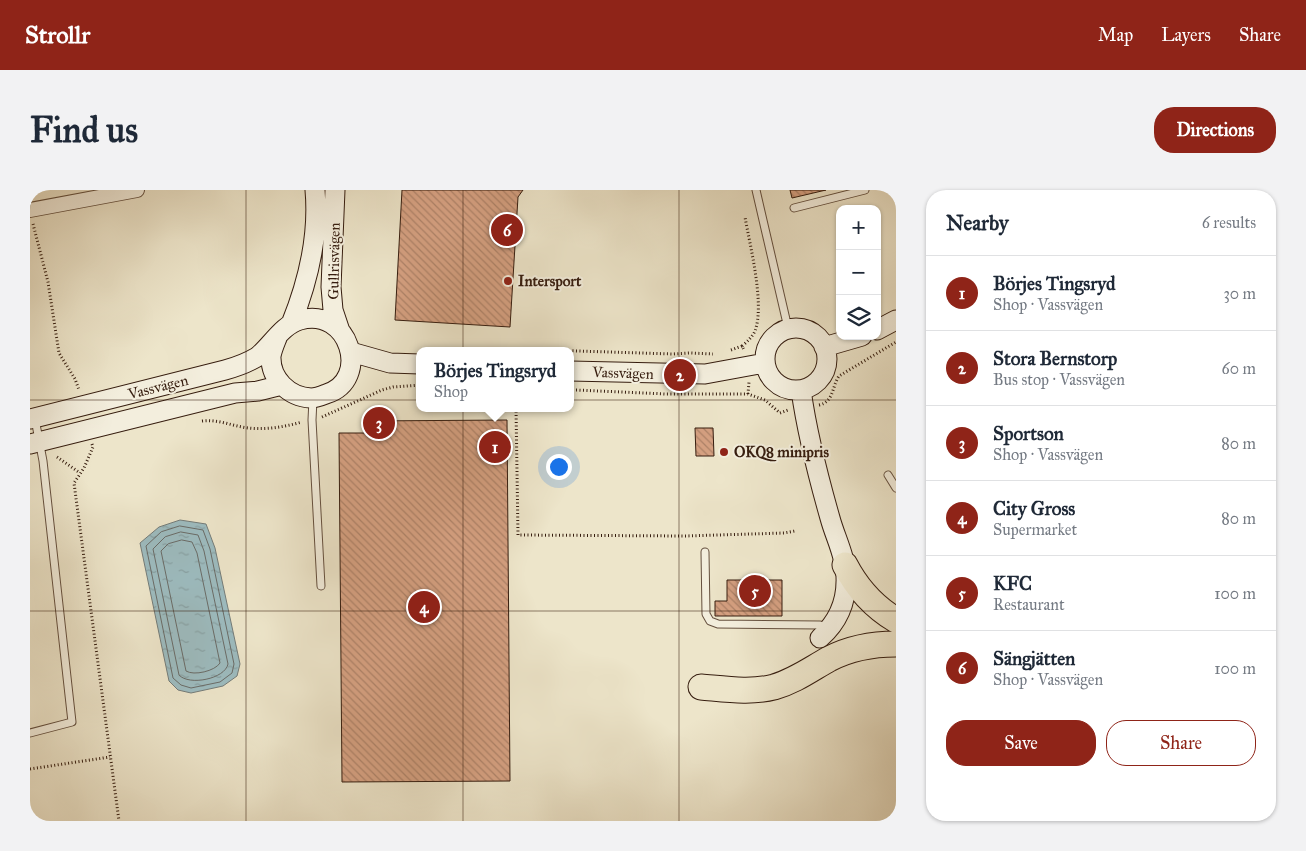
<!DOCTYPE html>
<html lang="en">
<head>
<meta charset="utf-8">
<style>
	body { margin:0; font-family:"IM FELL Great Primer",serif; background:#f2f2f3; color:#1f2937 }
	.controls { position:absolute; right:15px; top:15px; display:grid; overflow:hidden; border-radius:10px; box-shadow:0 1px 4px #0004 }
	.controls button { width:45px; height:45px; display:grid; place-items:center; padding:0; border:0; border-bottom:1px solid #e0e1e3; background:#fff; color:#1f2937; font:25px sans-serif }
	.you { position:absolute; left:528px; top:276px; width:18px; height:18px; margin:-12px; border:4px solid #fff; border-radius:50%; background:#1a73e8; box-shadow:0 0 0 8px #1a73e833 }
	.badge { display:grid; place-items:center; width:32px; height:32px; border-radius:50%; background:#8f2418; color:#fff; font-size:16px; font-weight:700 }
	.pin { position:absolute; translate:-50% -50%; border:2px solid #fff; box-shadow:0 1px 5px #0006 }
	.popup { position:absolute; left:386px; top:157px; width:158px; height:65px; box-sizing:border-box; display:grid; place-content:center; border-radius:10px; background:#fff; filter:drop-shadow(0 1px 4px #0005); font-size:16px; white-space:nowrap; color:#747a83 }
	.popup b { font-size:19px; color:#1f2937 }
	.popup::after { content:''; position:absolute; left:50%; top:100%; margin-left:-10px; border:10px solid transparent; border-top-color:#fff }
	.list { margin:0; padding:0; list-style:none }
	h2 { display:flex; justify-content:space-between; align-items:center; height:65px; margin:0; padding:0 20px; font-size:21px }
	h2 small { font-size:16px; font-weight:400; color:#747a83 }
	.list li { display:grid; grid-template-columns:32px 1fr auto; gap:15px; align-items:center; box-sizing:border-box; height:75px; padding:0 20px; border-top:1px solid #e0e1e3 }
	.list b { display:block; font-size:19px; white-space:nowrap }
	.list p { margin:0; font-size:16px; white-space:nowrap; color:#747a83 }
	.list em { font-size:16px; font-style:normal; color:#747a83 }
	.actions { display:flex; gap:10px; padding:15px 20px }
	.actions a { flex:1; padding:11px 0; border:1px solid #8f2418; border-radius:20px; text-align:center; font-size:18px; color:#8f2418 }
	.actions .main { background:#8f2418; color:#fff }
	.icon { flex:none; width:28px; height:28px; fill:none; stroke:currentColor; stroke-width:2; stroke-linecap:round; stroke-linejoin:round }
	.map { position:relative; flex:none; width:866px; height:631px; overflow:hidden; border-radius:20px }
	header { display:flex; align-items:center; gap:30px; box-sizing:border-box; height:70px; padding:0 25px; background:#8f2418; color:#fff }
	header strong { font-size:24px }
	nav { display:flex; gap:28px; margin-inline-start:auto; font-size:18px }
	.intro { display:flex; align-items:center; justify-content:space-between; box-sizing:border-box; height:120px; padding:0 30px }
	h1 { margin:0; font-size:35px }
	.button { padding:12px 22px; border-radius:20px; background:#8f2418; color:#fff; font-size:18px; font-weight:700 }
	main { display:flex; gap:30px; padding:0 30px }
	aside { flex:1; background:#fff; border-radius:20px; box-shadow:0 1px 4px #0004 }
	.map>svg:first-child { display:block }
</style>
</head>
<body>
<header>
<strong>Strollr</strong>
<nav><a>Map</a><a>Layers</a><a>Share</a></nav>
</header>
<div class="intro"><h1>Find us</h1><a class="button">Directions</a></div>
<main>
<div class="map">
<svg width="866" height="631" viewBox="0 0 866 631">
	<defs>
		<pattern id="water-ripples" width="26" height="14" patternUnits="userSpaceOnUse" patternTransform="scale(1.25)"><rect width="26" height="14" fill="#9dbcc0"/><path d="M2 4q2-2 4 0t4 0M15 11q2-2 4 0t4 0" fill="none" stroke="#88a1a4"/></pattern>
		<pattern id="building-back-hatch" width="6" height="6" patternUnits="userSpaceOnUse" patternTransform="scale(1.25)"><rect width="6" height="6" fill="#d5a081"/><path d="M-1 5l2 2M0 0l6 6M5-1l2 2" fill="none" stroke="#ae8268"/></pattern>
	</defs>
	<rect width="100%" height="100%" fill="#ede5ca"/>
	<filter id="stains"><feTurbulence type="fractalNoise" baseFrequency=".004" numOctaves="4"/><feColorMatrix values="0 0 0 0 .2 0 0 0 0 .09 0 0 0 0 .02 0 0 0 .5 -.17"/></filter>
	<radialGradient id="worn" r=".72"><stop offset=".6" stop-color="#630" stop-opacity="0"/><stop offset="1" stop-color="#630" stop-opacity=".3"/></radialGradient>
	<!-- water -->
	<path fill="url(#water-ripples)" stroke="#747c79" d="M150 330 176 334 185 358 210 474 207 486 193 496 161 503 148 500 139 491 110 353 129 337Z"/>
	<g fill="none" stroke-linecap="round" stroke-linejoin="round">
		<!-- shore -->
		<path stroke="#6a6c68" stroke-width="1" d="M150 336 173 340 180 359 204 474 202 483 190 492 161 498 151 495 143 488 116 356 131 342Z
			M151 342 168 345 174 361 198 474C195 489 159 496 149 485L123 359 135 347Z
			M152 350 162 352 167 363 190 473C185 481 164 486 156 481L131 361 138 354Z"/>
	</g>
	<!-- building -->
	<path fill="url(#building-back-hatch)" stroke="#361d0f" d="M372 0H493L488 7 480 137 365 130Z
		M760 0H796L762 8Z
		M477 230 480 591 312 592 309 243H335V231Z
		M665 238H683L684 266H666Z
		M697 390H752V426H685V411H697Z"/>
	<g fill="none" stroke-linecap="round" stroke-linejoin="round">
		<defs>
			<path id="lane" d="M726 0 758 138
				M764 18 835 0
				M283 209 282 230 291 396
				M858 285 866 298
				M675 362 676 424 680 431 688 434 790 435
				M0 543 42 532 13 271 5 229"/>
			<path id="street" d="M0 20 107 0"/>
			<path id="secondary" d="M305 0 301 97 303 120 310 141
				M261 134C278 92 289 45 285 0
				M735 169a31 31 0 1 1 62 0a31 31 0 1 1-62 0Z
				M847 140 866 130
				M794 157 832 146
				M321 162 360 173 390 174
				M540 181 675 184 735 173
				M771 200C777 243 788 286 800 328 805 347 816 367 816 387 817 412 808 432 790 448
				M0 229 195 180C206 177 217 173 227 167 241 156 252 135 270 130 319 116 342 190 296 204 291 206 286 208 281 208 259 207 240 189 241 166 242 160 245 153 247 148
				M0 254 205 203 228 201 252 195"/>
			<path id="highway" d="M815 375C827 398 844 417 866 430
				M671 497C695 499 721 503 744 497 765 491 781 479 799 469 820 458 842 454 866 454"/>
		</defs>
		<!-- lane casing -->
		<use href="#lane" stroke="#644f3e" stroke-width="9"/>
		<!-- street casing -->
		<use href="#street" stroke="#644f3e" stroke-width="16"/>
		<!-- secondary casing -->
		<use href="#secondary" stroke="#361d0f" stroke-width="21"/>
		<!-- highway casing -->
		<use href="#highway" stroke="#361d0f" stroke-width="27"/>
		<!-- path -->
		<path stroke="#361d0f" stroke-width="3" stroke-dasharray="1 2.5" stroke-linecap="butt" d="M3 34 18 92 29 163 45 189 49 200
			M712 156C718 151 722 147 725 141 735 114 720 56 715 27
			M701 160 712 156 714 160
			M485 161V159L642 164 660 163 683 164
			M546 200 636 204H718L735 210 750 223 758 220
			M718 204 719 192
			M789 215C804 212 802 196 809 186L866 152
			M486 218 488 345 655 346 754 343 765 341
			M292 227 352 200 363 197 390 195
			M172 231C188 229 202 236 218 238 236 240 254 237 272 232
			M62 254 63 257 54 278 44 293 89 631
			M27 267 50 283
			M0 579 80 567"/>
		<!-- lane -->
		<use href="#lane" stroke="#f3eedd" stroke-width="7"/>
		<!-- street -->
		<use href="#street" stroke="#f3eedd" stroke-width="14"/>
		<!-- secondary -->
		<use href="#secondary" stroke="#f3eedd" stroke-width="19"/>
		<!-- highway -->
		<use href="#highway" stroke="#ede5ca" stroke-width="25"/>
	</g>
	<!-- grid -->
	<path fill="none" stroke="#361d0f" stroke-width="1" stroke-opacity="0.55" d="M216 0V631M433 0V631M649 0V631M0 210H866M0 421H866"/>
	<!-- markers -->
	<g fill="#8f2418" stroke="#f3eedd" stroke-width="2">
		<circle cx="478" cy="91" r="5"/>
		<circle cx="694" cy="262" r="5"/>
	</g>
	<g text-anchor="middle" stroke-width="4" stroke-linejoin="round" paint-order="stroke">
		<!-- street labels -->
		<g font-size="15" fill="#361d0f" stroke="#f3eedd">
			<text transform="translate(304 71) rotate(-89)" y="5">Gullrisvägen</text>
			<text transform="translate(593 183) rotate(2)" y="5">Vassvägen</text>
			<text transform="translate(128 197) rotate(-14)" y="5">Vassvägen</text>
		</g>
		<!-- poi labels -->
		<g font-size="15" font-weight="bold" fill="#361d0f" stroke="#f3eedd" text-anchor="start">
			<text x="488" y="96">Intersport</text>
			<text x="704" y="267">OKQ8 minipris</text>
		</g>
	</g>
	<rect width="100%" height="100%" filter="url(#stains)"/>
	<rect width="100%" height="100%" fill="url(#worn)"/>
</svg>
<div class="controls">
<button>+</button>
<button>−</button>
<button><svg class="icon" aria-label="layers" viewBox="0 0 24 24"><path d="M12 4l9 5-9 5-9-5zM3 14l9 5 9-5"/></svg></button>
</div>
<div class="you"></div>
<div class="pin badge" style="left:465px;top:257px">1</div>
<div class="popup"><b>Börjes Tingsryd</b>Shop</div>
<div class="pin badge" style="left:650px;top:185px">2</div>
<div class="pin badge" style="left:349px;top:233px">3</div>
<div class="pin badge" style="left:394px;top:417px">4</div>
<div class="pin badge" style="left:725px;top:401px">5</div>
<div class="pin badge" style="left:477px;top:40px">6</div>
</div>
<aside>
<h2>Nearby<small>6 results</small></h2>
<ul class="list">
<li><span class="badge">1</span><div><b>Börjes Tingsryd</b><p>Shop · Vassvägen</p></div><em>30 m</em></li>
<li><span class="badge">2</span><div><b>Stora Bernstorp</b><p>Bus stop · Vassvägen</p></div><em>60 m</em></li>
<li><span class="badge">3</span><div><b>Sportson</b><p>Shop · Vassvägen</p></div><em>80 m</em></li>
<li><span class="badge">4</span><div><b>City Gross</b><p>Supermarket</p></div><em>80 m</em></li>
<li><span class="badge">5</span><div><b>KFC</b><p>Restaurant</p></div><em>100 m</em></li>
<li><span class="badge">6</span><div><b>Sängjätten</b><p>Shop · Vassvägen</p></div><em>100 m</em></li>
</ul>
<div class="actions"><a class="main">Save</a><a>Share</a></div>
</aside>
</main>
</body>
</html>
